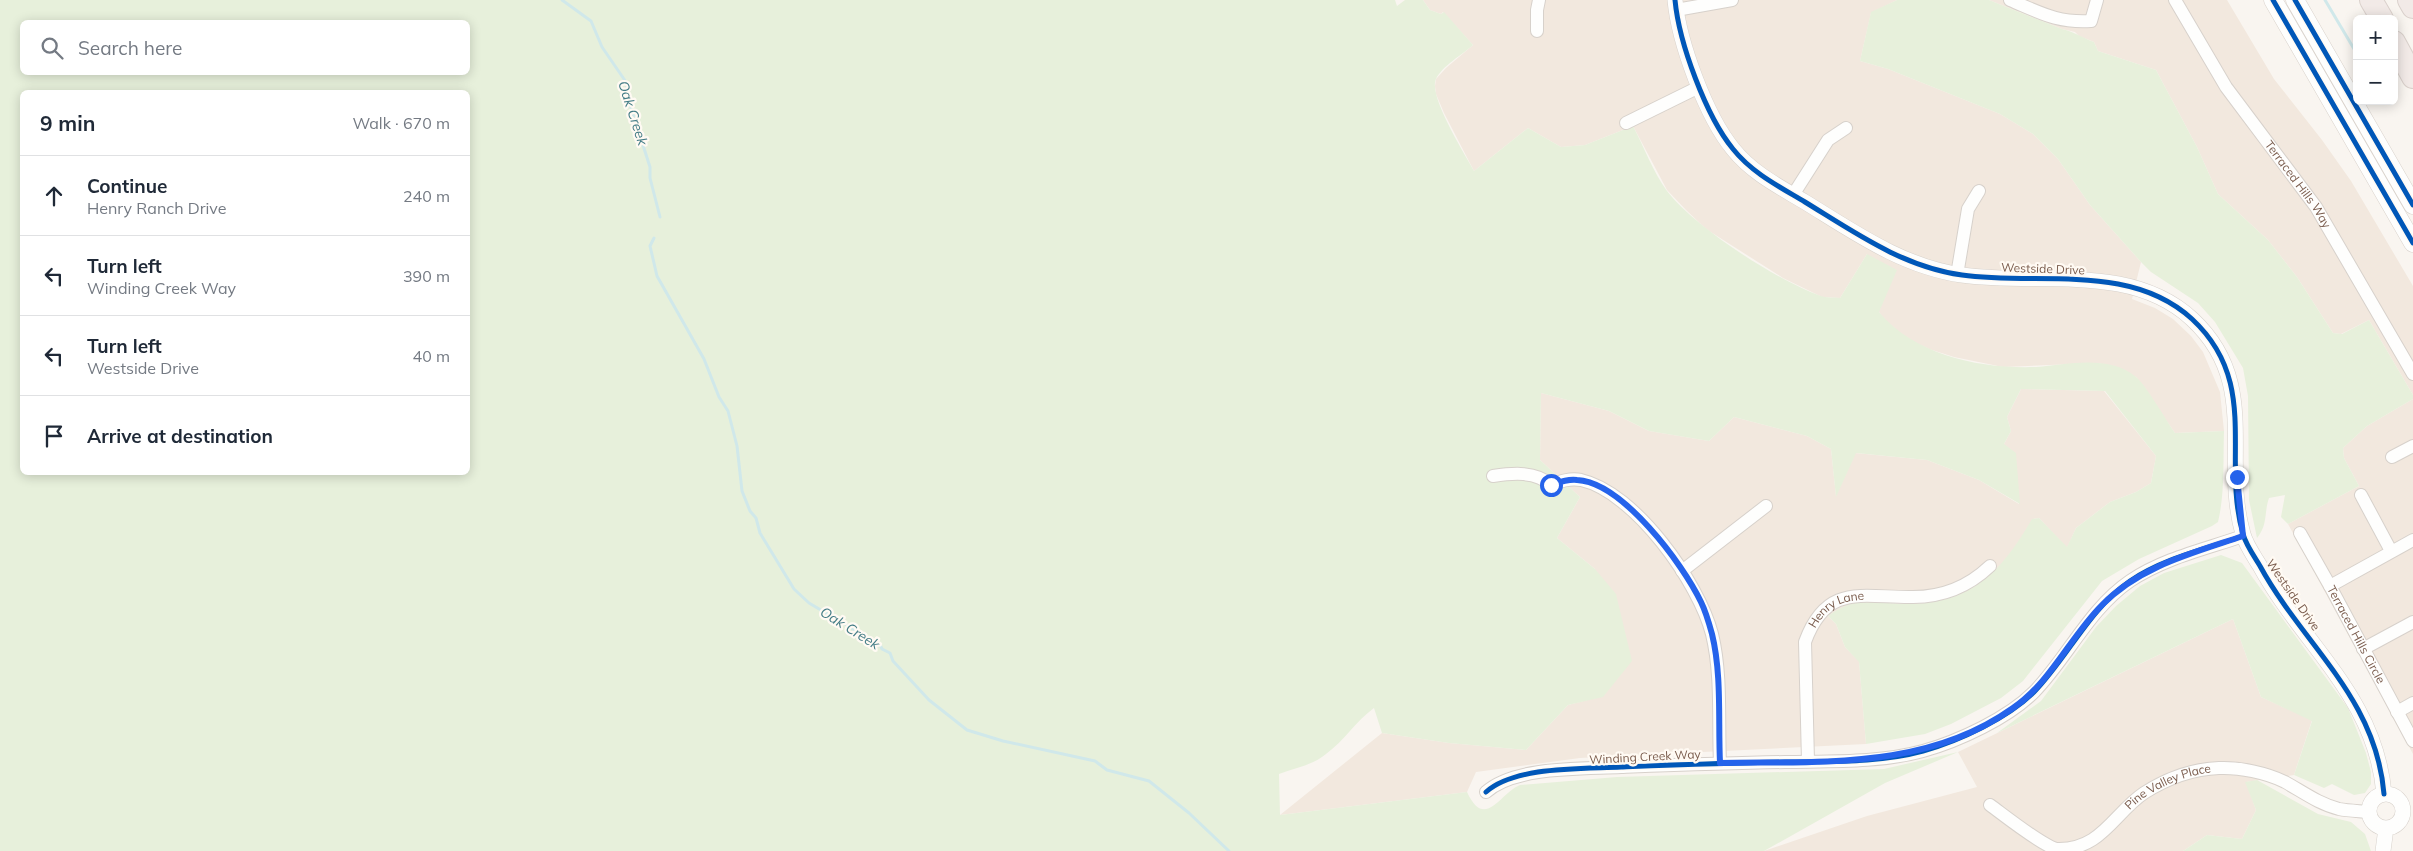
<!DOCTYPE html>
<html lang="en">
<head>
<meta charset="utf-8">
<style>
	body { margin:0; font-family:Mulish,sans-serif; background:#f2f2f3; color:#1f2937 }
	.controls { position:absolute; right:15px; top:15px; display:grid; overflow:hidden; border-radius:8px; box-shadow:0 2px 12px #0003 }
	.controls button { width:45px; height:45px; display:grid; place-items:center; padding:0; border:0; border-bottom:1px solid #e0e1e3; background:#fff; color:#1f2937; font:25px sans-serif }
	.stop { position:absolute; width:15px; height:15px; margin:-11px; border:4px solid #2563eb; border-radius:50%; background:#fff }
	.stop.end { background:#2563eb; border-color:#fff; box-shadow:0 1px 5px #0008 }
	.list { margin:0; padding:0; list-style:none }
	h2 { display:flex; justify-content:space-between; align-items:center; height:65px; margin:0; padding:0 20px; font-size:21px }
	h2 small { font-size:16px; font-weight:400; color:#747a83 }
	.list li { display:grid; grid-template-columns:32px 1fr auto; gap:15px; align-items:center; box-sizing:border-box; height:80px; padding:0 20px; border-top:1px solid #e0e1e3 }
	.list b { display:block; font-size:19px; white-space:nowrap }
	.list p { margin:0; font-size:16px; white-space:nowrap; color:#747a83 }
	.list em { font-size:16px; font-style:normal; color:#747a83 }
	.icon { flex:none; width:28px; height:28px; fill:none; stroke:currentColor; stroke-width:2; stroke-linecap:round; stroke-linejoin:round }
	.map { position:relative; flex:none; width:2413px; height:851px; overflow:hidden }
	.search { position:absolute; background:#fff; box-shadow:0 2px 12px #0003; left:20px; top:20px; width:450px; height:55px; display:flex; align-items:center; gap:12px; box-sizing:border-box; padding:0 18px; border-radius:8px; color:#747a83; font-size:19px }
	.panel { position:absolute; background:#fff; box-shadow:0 2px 12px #0003; left:20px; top:90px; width:450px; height:385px; border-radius:8px }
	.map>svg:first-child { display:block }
</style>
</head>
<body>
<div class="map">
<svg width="2413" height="851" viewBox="0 0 2413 851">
	<rect width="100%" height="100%" fill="#f9f5f0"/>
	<!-- residential -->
	<path fill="#f2e8de" d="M1423 0H1897L1871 13 1860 61 1888 69 2000 114 2033 134 2058 159 2090 205 2141 262 2132 299 2155 308 2173 319 2191 336 2203 352 2220 392 2224 431 2175 433 2136 377 2099 363 2003 367 1954 357 1929 349 1905 338 1890 326 1879 312 1867 254 1840 298 1822 297 1783 278 1706 229 1686 210 1667 190 1633 126 1585 145 1561 147 1528 128 1474 171 1444 113 1436 94 1435 86 1436 79 1446 68 1473 45 1443 12 1441 14 1430 10Z
		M1989 0H2227L2274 79 2322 140 2351 181 2413 286V395L2369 320 2341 334 2333 333 2297 277 2268 240 2218 194 2197 147 2156 70 2098 51 2094 42 2079 36 2075 32 2062 29Z
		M2021 389 2104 391 2156 456 2151 483 2136 492 2110 502 2076 528 2067 548 2039 518 2033 519 2015 549 1996 571 1963 594 1916 604 1861 600 1828 616 1836 624 1845 647 1859 661 1866 744 1580 758 1476 772 1467 792 1280 815 1382 733 1449 743 1526 750 1568 705 1603 696 1595 569 1557 538 1580 497 1540 460 1541 393 1609 411 1649 431 1709 441 1734 417 1807 436 1831 449 1836 496 1855 453 1927 460 1979 480 2019 504 2004 444 2011 431 2007 417Z
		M2413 399V754L2288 524 2359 486 2344 458 2343 448 2367 426Z
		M2233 619 2261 697 2312 720 2294 775 2246 782 2256 810 2242 839 2207 835 2183 851H1764L1867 816 1977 787 1958 752Z"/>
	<!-- green -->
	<path fill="#e7f0db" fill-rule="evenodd" d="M0 0H1395L1397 6 1405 0H1423L1430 10 1441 14 1444 12 1473 45C1462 55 1442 66 1436 79 1428 96 1465 154 1474 171L1528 128 1561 147 1585 145 1633 126C1644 147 1653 172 1667 191 1696 228 1776 280 1821 296 1826 298 1834 297 1840 298L1867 254 1897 270 1879 312C1916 356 1981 369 2036 367 2068 365 2108 354 2136 377 2146 385 2166 420 2175 433L2224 431C2223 462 2225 493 2218 522L2212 526 2139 559 2102 581 2023 681 2001 698 1951 724 1925 734 1866 744 1859 662 1845 647 1836 624 1828 616C1857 596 1868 602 1900 604 1969 606 2000 574 2032 519L2039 518 2067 547 2076 528 2110 502 2136 492 2151 483 2156 456 2105 391 2021 389 2007 417 2011 431 2004 444 2016 453 2020 504 1979 480 1927 460 1856 453 1836 497 1831 449 1807 436 1734 417 1709 441 1649 431 1609 411 1541 393 1540 460 1580 497 1557 538 1595 569 1616 594 1632 661 1603 697 1568 705 1526 750 1449 743 1382 733 1374 708C1356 721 1344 741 1326 754 1313 765 1295 768 1279 774L1280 815 1467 792C1485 831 1500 793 1520 785L1617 777 1884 769 1958 752 1885 783 1764 851H0ZM22 22H468V72H22ZM22 92H468V472H22Z
		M1897 0H1989L2062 29C2075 32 2083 38 2094 42L2098 51 2156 70 2197 147 2218 194 2268 240 2297 277 2333 333 2342 334 2369 320 2413 395V399L2367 426 2343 448 2344 458 2359 486 2288 524 2281 517 2285 495 2269 498C2264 512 2268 525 2257 538L2249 500 2248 396 2243 368 2215 322 2198 303 2151 272 2141 262 2090 205 2058 159 2033 134 2000 114 1888 69 1860 61 1871 12Z
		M2221 555 2242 563 2348 708 2366 753 2371 772V784L2365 793 2354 795 2332 784 2324 788 2294 775 2312 721 2261 697 2233 619 1997 733 2041 701 2096 627 2116 606 2140 586 2164 573Z
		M2257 780 2318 814 2351 822 2365 834 2371 851H2183L2207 835 2242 839 2256 810 2245 782Z"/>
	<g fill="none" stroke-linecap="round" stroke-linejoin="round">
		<!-- stream -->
		<path stroke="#d0e8ea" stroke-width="3" d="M562 0 591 21 602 47 626 82 631 108 650 167V178L660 217
			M2325 0 2357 54
			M654 238 650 246 657 276 704 359 719 397 728 411 737 446 742 491 750 511 756 518 760 533 794 589 809 603 880 645 882 649 890 653 893 661 929 700 967 730 1003 741 1095 761 1107 770 1149 781 1189 813 1229 851"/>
		<defs>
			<g id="minor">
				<path d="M2010 0C2041 13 2057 23 2091 21L2097 0"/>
				<path id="s1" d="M2175 0 2226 87 2316 207 2413 374"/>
				<path d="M1676 10 1732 0"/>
				<path d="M1537 31V10L1539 0"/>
				<path d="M1626 123 1699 87"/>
				<path d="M1793 195 1828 140 1846 128"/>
				<path d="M1957 275 1968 209 1979 191"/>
				<path d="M2392 457 2413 446"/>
				<path d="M1493 476C1513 473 1536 471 1551 485 1561 481 1570 478 1581 480 1635 492 1699 583 1712 634 1722 675 1718 721 1720 763"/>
				<path d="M2361 495 2391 551"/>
				<path d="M2300 533 2330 586"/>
				<path id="s2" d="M2413 540 2330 586 2413 741"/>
				<path d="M1682 571 1766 506"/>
				<path d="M2363 649 2413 622"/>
				<path d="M2397 712 2413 703"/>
				<path id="s3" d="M1808 761 1805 642C1827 582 1863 598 1913 597 1942 597 1969 586 1990 566"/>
				<path d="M1486 792C1515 766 1583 769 1621 767 1676 765 1730 763 1785 762 1831 761 1879 763 1923 751 1959 741 2008 718 2034 692 2068 657 2089 609 2130 581 2164 558 2206 549 2243 536"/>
				<path id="s4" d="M1990 805C2005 816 2040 844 2056 849 2101 851 2114 813 2144 793 2166 779 2192 769 2219 768 2239 767 2267 773 2285 782 2303 792 2319 804 2339 809 2349 811 2360 811 2369 812"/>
			</g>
			<path id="tertiary" d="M1675 0C1679 43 1706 116 1733 149 1752 173 1780 187 1805 202 1854 232 1903 267 1962 275 2038 286 2130 262 2192 319 2261 383 2221 458 2243 534 2246 545 2254 556 2260 566 2303 645 2376 697 2384 794
				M2369 811a17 17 0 1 1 34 0a17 17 0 1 1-34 0Z
				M2383 851 2386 828"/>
			<path id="secondary" d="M2273 0 2413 243
				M2295 0 2413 205"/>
			<path id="motorway" d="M2371 0 2382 19
				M2409 0 2413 7
				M2394 42 2413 77"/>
		</defs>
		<!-- minor casing -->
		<use href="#minor" stroke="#d7d1cb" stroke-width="14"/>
		<!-- tertiary casing -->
		<use href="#tertiary" stroke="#d7d1cb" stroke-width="16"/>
		<!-- secondary casing -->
		<use href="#secondary" stroke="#d9d2cb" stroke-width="19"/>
		<!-- motorway casing -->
		<use href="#motorway" stroke="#dad1cc" stroke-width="24"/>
		<!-- minor -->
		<use href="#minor" stroke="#fefefd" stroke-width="12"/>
		<!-- tertiary -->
		<use href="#tertiary" stroke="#fefefd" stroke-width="15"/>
		<!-- secondary -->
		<use href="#secondary" stroke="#fefefd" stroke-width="18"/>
		<!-- motorway -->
		<use href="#motorway" stroke="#f2eae7" stroke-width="22"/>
		<defs>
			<path id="cycleway" d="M1675 0C1679 43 1706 116 1733 149 1752 173 1780 187 1805 202 1854 232 1903 267 1962 275 2038 286 2130 262 2192 319 2261 383 2221 458 2243 534 2246 545 2254 556 2260 566 2303 645 2376 697 2384 794
				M2273 0 2413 243
				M2295 0 2413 205
				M1486 792C1515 766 1583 769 1621 767 1676 765 1730 763 1785 762 1831 761 1879 763 1923 751 1959 741 2008 718 2034 692 2068 657 2089 609 2130 581 2164 558 2206 549 2243 536"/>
		</defs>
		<!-- cycleway casing -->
		<use href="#cycleway" stroke="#fffaf3" stroke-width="8"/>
		<!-- cycleway -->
		<use href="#cycleway" stroke="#0057b8" stroke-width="5"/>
	</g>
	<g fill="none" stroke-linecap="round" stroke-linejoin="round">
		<!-- route -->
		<path stroke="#2563eb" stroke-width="6" d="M1551 485C1560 482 1567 479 1577 480 1622 482 1683 564 1701 602 1706 612 1709 623 1712 634 1722 675 1718 721 1720 763 1822 761 1926 770 2013 708 2051 682 2070 637 2102 605 2140 566 2193 553 2243 536L2237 477"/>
	</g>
	<g text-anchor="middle" stroke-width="4.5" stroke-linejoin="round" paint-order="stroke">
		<!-- street labels -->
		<g font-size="12" fill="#7a5c4d" stroke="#fffaf3">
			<text dy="4" stroke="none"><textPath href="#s1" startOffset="222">Terraced Hills Way</textPath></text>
			<text transform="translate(2043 269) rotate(2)" y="4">Westside Drive</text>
			<text transform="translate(2293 595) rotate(55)" y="4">Westside Drive</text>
			<text dy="4" stroke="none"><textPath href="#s3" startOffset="168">Henry Lane</textPath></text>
			<text dy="4" stroke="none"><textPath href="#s2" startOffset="150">Terraced Hills Circle</textPath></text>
			<text transform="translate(1645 757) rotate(-3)" y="4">Winding Creek Way</text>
			<text dy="4" stroke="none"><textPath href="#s4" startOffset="212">Pine Valley Place</textPath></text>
		</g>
		<!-- water labels -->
		<g font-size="14" font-style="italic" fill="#437c86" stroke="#fffaf3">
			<text transform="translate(633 113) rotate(72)" y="5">Oak Creek</text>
			<text transform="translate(850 628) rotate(32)" y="5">Oak Creek</text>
		</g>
	</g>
</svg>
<div class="controls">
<button>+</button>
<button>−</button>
</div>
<div class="stop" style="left:1551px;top:485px"></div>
<div class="stop end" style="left:2237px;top:477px"></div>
<div class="search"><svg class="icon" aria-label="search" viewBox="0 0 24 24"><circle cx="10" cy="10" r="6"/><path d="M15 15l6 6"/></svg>Search here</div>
<section class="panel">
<h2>9 min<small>Walk · 670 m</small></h2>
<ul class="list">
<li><svg class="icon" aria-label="ahead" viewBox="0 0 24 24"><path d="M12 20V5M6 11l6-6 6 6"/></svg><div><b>Continue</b><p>Henry Ranch Drive</p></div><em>240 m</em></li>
<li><svg class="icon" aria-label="left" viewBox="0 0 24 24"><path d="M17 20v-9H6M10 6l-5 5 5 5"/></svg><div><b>Turn left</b><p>Winding Creek Way</p></div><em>390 m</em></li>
<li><svg class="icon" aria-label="left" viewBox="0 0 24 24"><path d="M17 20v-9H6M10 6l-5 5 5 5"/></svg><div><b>Turn left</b><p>Westside Drive</p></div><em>40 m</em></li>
<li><svg class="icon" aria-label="arrive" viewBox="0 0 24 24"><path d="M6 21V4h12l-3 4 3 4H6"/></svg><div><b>Arrive at destination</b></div></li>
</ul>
</section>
</div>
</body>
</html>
